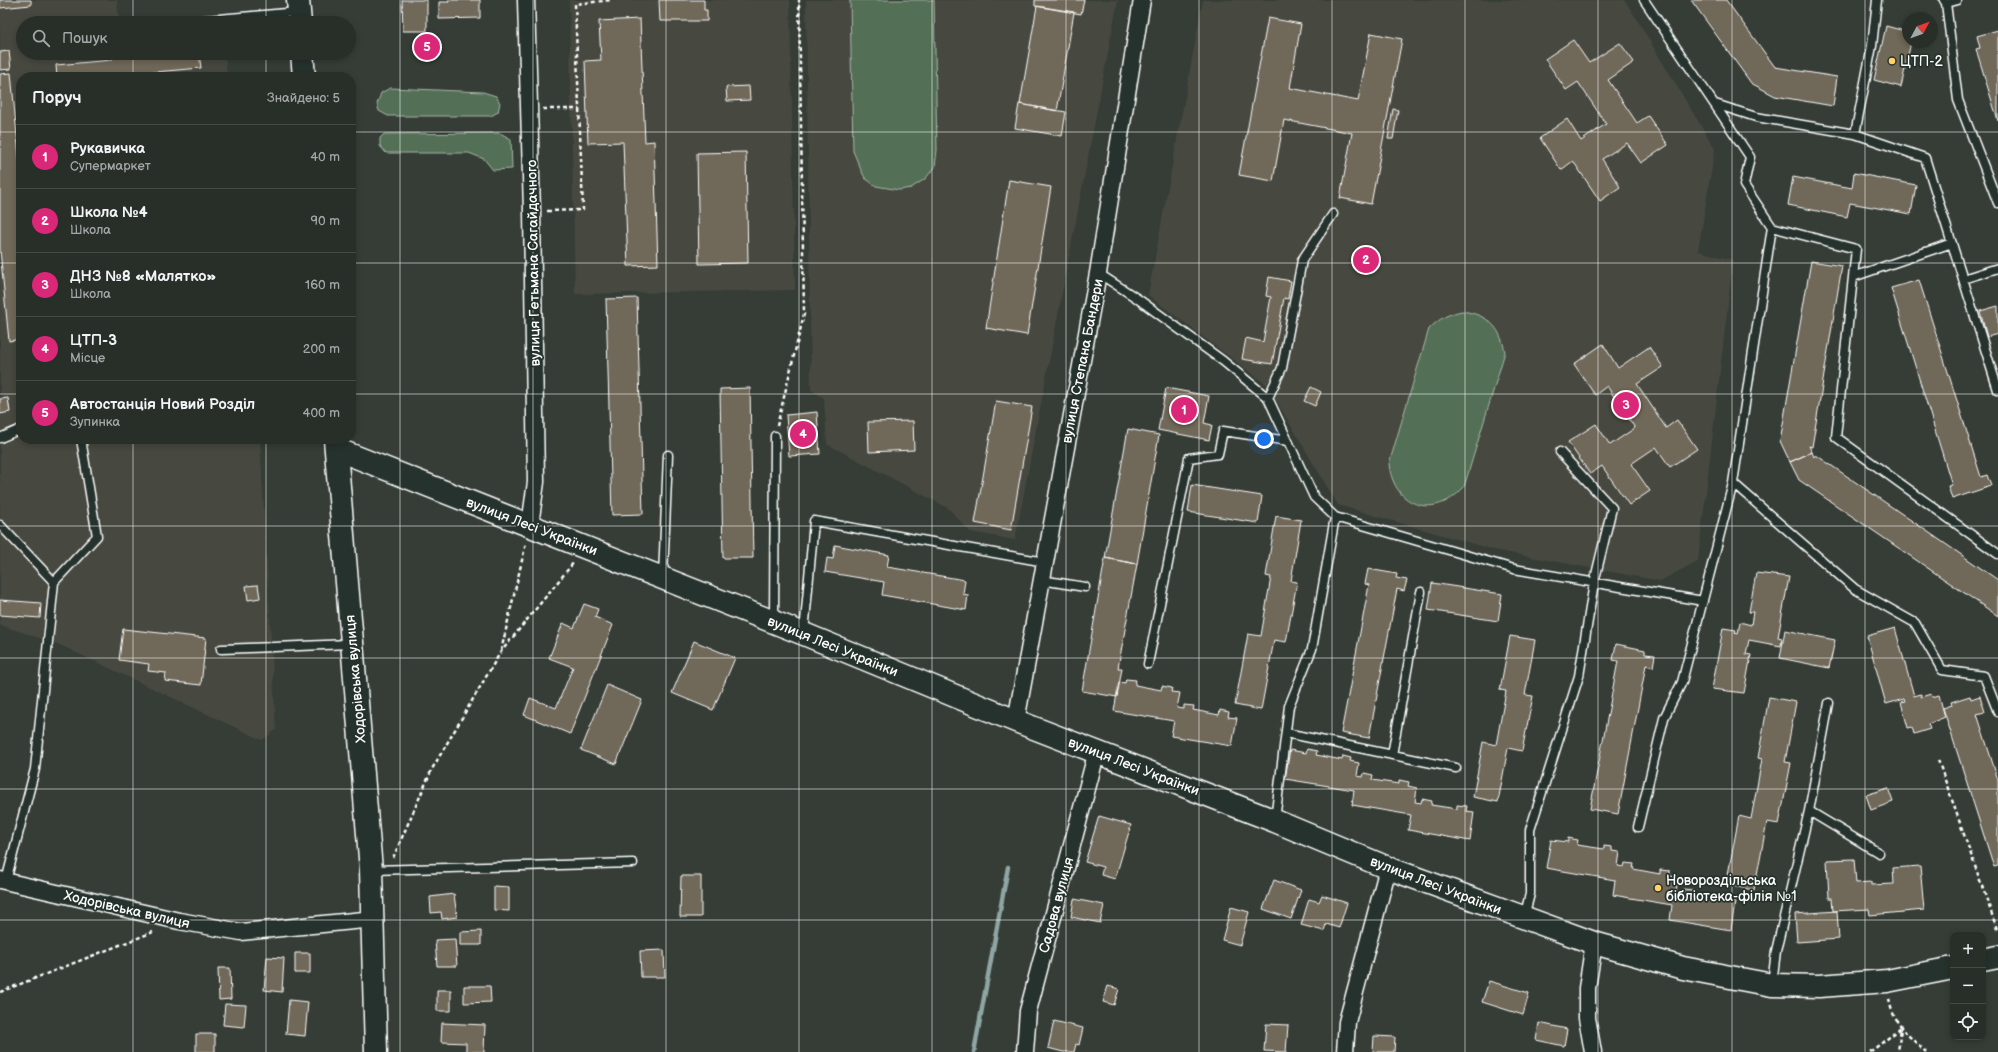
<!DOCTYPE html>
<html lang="uk">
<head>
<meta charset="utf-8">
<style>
	body { margin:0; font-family:"Balsamiq Sans",sans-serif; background:#303630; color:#f1f3f6 }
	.controls { position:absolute; right:12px; bottom:12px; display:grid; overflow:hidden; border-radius:8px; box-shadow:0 2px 6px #0003 }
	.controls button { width:36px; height:36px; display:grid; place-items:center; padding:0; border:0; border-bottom:1px solid #444a45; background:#282e28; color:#f1f3f6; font:20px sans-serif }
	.compass { position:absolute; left:1902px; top:12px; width:36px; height:36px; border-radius:50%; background:#282e28; box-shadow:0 2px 6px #0003; rotate:49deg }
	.you { position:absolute; left:1264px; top:439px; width:14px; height:14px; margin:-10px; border:3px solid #fff; border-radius:50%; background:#1a73e8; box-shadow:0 0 0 6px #1a73e833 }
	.badge { display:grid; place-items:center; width:26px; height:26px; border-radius:50%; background:#db2777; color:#fff; font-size:13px; font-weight:700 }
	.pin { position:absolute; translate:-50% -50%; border:2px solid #fff; box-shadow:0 1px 4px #0006 }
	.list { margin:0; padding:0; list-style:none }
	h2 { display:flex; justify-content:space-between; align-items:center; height:52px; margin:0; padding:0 16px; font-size:17px }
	h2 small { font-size:13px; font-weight:400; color:#a5a8a8 }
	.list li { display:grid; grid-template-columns:26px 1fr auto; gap:12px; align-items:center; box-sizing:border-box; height:64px; padding:0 16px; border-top:1px solid #444a45 }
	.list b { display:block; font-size:15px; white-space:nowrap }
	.list p { margin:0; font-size:13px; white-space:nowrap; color:#a5a8a8 }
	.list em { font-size:13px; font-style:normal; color:#a5a8a8 }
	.icon { flex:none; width:22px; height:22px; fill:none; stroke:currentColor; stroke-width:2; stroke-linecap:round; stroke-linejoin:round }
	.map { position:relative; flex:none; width:1998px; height:1052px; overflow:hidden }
	.search { position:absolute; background:#282e28; box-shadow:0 2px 6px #0003; left:16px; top:16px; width:340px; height:44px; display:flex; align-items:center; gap:10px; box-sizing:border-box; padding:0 14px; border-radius:22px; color:#a5a8a8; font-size:15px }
	.panel { position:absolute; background:#282e28; box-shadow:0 2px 6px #0003; left:16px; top:72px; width:340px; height:372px; border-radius:16px }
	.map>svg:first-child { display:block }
</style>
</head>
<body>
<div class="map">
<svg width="1998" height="1052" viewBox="0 0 1998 1052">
	<rect width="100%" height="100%" fill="#353d36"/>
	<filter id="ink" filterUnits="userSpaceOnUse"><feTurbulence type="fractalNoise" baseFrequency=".025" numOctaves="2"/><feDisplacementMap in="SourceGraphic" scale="8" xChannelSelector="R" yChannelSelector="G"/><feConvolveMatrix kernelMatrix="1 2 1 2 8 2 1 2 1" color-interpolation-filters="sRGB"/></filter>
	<g filter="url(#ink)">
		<!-- built -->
		<path fill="#464a40" d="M0 0H117L119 23H23V53H225L227 77H21V439H260L276 730 262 740 58 644 0 625Z
			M569 0H790L795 290 575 294Z
			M806 0H1118L1015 540 970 532 948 508 827 444 824 398 811 390Z
			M1203 0H1625L1715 149 1698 251 1733 260 1698 561 1660 581 1494 550 1338 505 1267 385 1148 295Z"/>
		<!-- green -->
		<path fill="#536f56" stroke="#a9b7aa" d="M850 0H934L937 150 935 167 925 179 911 188 899 190 876 186 865 178 861 170 853 151Z
			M390 88 483 92 496 96 500 103 498 112 491 116H388L379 111 377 104 381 93Z
			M500 133 511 139 512 169 493 170 484 159 469 153H386L380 146V138L384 134Z
			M1462 311C1488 315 1500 326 1505 352L1464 487C1435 520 1394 508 1389 464L1429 329C1440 318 1448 314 1462 311Z"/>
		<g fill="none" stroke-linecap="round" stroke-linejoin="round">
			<!-- stream -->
			<path stroke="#8fa6a4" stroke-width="4.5" d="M974 1052 1008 867"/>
		</g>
		<!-- building -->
		<path fill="#6f6758" stroke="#fff" d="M0 0H31V5L0 8Z
			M402 0H427V31H403Z
			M448 0H480V18L439 19V2H449Z
			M659 0H704V10H707V21H660Z
			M1035 0H1084L1081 14 1035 6Z
			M1691 0H1726L1775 67 1837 77 1833 106 1775 96 1751 83Z
			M1037 6 1074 12 1057 111 1020 104Z
			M1268 18 1301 24 1290 88 1358 101 1371 33 1402 39 1371 204 1340 198 1352 133 1284 120 1273 181 1239 175Z
			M640 19 645 142 654 141 658 265 628 266 623 142 588 143 585 61 601 60 599 21Z
			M1886 26 1908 32V42H1911L1901 87 1874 80Z
			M1998 30V121L1976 49 1980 48 1977 36Z
			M1573 40 1589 63 1620 43 1634 62 1608 80 1637 123 1648 116 1668 145 1641 163 1627 143 1602 159 1620 187 1600 201 1573 161 1561 170 1540 138 1567 119 1581 141 1606 124 1578 82 1566 90 1545 59Z
			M9 51 11 69 0 70V52Z
			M111 53H122L123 56 161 53H199L201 68 120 75V77H57L56 65 112 60Z
			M11 73 21 178V339L9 341 0 250V74Z
			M749 86 750 100 727 101 726 87Z
			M1019 104 1066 112 1062 136 1015 128Z
			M1393 109 1398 110 1393 139H1388Z
			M746 152 748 263 699 264 697 153Z
			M1854 173 1916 185 1911 214 1850 203 1847 217 1788 205 1793 177 1852 188Z
			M1009 180 1051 187 1027 335 986 328Z
			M1811 261 1842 266 1812 447 1809 446 1812 452 1790 462 1780 441Z
			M1269 277 1291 281 1288 299 1284 298 1272 364 1242 359 1246 338 1263 342 1271 297 1266 296Z
			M1919 280 1981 477 1987 475 1991 486 1952 499 1948 486 1952 485 1891 288Z
			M637 298 643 514 612 515 606 299Z
			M1998 306V334L1987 337 1980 311Z
			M1603 344 1618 368 1649 347 1663 367 1637 384 1666 428 1677 420 1697 449 1670 467 1656 447 1631 464 1650 491 1629 505 1602 466 1590 474 1568 442 1596 424 1610 445 1635 428 1607 386 1595 395 1574 364Z
			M1311 387 1321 392 1315 406 1304 401Z
			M750 388 753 558H723L720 389Z
			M1166 388 1209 396 1204 423 1212 425 1209 440 1158 430Z
			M8 398 10 412 0 414V399Z
			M996 401 1032 407 1011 530 975 523Z
			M817 412 820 454 789 456 786 415Z
			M913 421 914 450 869 452 868 422Z
			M1128 429 1159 435 1137 564 1105 558Z
			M1812 452 1814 457 1816 455 1998 580V616L1799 480 1790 462Z
			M1192 485 1262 496 1258 523 1188 512Z
			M1276 516 1301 520 1291 581 1297 582 1286 642 1274 640 1261 710 1235 705 1248 634 1261 636 1271 577 1266 576Z
			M835 545 889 555 887 567 965 580 963 594 968 595 966 610 882 595 884 582 825 572 827 558 833 559Z
			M1105 558 1137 564 1118 668H1122L1117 697 1082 691Z
			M1368 569 1397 574 1396 578 1407 580 1404 591 1397 589 1369 738 1341 733 1369 585 1365 584Z
			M1756 573 1789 577 1778 637 1782 638 1781 646 1749 640 1746 654 1751 655 1744 693 1712 689 1723 628 1736 630 1735 633 1738 634 1740 622 1751 625 1753 612H1749Z
			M1432 583 1502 594 1498 621 1428 610Z
			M258 585 260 598 248 600 246 586Z
			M0 600 41 603 40 618 0 615Z
			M584 604 598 609 595 617 613 625 570 734 524 715 530 698 556 708 573 667 549 658 563 623 574 628Z
			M1895 628 1914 696 1921 694V697L1931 694 1932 697 1939 695 1945 717 1928 724 1930 729 1914 734 1912 727 1908 728 1901 702 1905 701 1904 699 1886 704 1867 636Z
			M123 629 206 638 201 685 165 681 166 673 148 671 149 664 119 660Z
			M1785 630 1835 640 1829 668 1780 658Z
			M1510 636 1535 640 1525 695 1533 696 1522 751 1508 748 1498 802 1473 797 1483 742 1496 745 1506 691 1500 690Z
			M694 641 735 658 713 710 672 693Z
			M1616 644 1645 650V654L1655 655 1653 667 1646 665 1618 814 1590 809 1618 661 1613 660Z
			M1126 679 1136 680 1135 685 1161 690 1162 686 1172 688 1171 692 1180 693 1177 708 1184 709V705L1194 706 1193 710 1219 715 1220 710 1229 712 1228 717 1237 718 1232 746 1171 736 1174 721 1114 711 1119 682 1125 683Z
			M607 685 642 700 616 764 581 750Z
			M1970 696 1971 699 1980 696 1985 712 1977 714 1998 780V866L1994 867 1943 708 1952 705 1951 702Z
			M1769 697 1796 702 1785 762 1791 763 1779 824 1767 822 1754 890 1726 885 1739 816 1751 819 1762 759 1758 758Z
			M1307 749 1317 751 1316 755 1342 760 1343 756 1351 758 1350 761 1359 763 1357 776 1363 777 1364 773 1373 775 1372 780 1399 784V780L1409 782 1408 786 1417 788 1415 802 1421 803 1422 799 1432 801 1431 805 1457 809V805L1467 806 1466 811 1474 812 1470 841 1408 830 1411 815 1352 805 1354 790 1285 779 1290 750 1306 753Z
			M1888 788 1893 802 1871 810 1866 795Z
			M1099 816 1131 825 1115 879 1101 875 1103 867 1085 862Z
			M1568 838 1578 840 1577 845 1604 849V846L1612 847V851L1620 852 1618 866 1624 867 1625 863 1634 864 1633 869 1660 874V870L1670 871V876L1678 877 1676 892 1682 893 1683 889 1693 890 1692 895 1718 899 1719 894 1728 896 1727 900 1735 902 1731 930 1670 920 1672 905 1613 895 1615 880 1546 868 1551 840 1568 842Z
			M1854 859 1856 883 1871 882V885L1894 884 1893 868 1920 866 1924 910 1870 915 1869 909 1833 911 1832 898H1829L1827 860Z
			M681 876H701V917H680Z
			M1274 880 1301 890 1291 919 1263 909Z
			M494 886 509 887V911L494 910Z
			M454 894 457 917 442 919 441 912 431 913 430 897Z
			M1322 895 1347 903 1339 928 1326 924 1324 931 1301 925 1309 899 1319 902Z
			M1074 899 1104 905 1100 923 1071 917Z
			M1231 907 1249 912 1240 945 1222 940Z
			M1837 911 1839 939 1797 942 1795 914Z
			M481 931V945H460V932Z
			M455 939 457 966H437L435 940Z
			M664 950 665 977H641L640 951Z
			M295 953H310V973H295Z
			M267 957 284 958 282 992 264 990Z
			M218 968H230L231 999 219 1000Z
			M1489 981 1529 993 1523 1015 1482 1002Z
			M464 986H490L491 1002 464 1003Z
			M1108 986 1119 989 1114 1005 1103 1002Z
			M437 990H451V1011H437Z
			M289 1000 308 1002 305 1036 286 1034Z
			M225 1004 246 1005 244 1027 223 1025Z
			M1054 1021 1083 1028 1079 1045 1076 1044 1074 1052H1063L1048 1048Z
			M442 1023 485 1025 484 1052H466V1043L441 1042Z
			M1539 1023 1567 1029 1564 1046 1536 1040Z
			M1266 1024 1288 1025 1286 1052 1264 1051Z
			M196 1034H215V1052H196Z
			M1374 1036 1395 1037 1394 1052H1373Z"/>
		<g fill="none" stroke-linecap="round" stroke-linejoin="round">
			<defs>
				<path id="lane" d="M1644 0 1750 157 1744 185 1772 227 1856 249 1836 437 1998 554
					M1877 0 1872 46 1855 134 1925 158 1998 390
					M1944 0 1946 3 1957 0
					M1946 3 1958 100 1998 203
					M172 23 298 12
					M1715 104 1756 117 1855 134
					M1098 273 1138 299 1223 361 1268 398 1314 497 1335 517 1514 569 1703 601
					M1853 277 1952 243
					M1963 279 1998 268
					M1268 398 1282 368 1302 260 1333 214
					M0 438 21 429
					M1733 483 1855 589 1915 623 1942 670 1984 676 1998 712
					M0 525 54 582
					M663 577 668 455
					M1041 580 1085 587
					M774 621 775 436
					M804 633 814 521 1045 562
					M221 649 350 644
					M1148 664 1189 458 1218 454 1223 431 1288 441
					M1286 733 1456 768
					M1392 755 1421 592
					M1809 811 1879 853
					M1275 820 1289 706 1312 649 1335 517
					M1638 827 1664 718 1682 682 1733 483 1772 227
					M372 870 633 863
					M6 881 35 769 54 582 97 536 81 439
					M1524 917 1530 894V830L1579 676 1594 583 1612 508 1560 452
					M1772 984 1776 951 1809 811 1829 703"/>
				<path id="street" d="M526 0 532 211 536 482 530 525
					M1016 721 1098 273 1142 0
					M0 880 179 921 241 932 374 919
					M1025 1052 1028 1011 1097 751
					M1345 1052 1347 1022 1388 868
					M1593 1052 1587 1018V988L1594 943"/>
				<path id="secondary" d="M298 0 300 23
					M302 53 304 77
					M335 439 371 870 376 1052
					M336 449 804 634 1016 721 1275 821 1388 868 1594 943 1683 968 1772 985 1819 986 1887 981 1953 968
					M1983 960 1998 957"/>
			</defs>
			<!-- lane casing -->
			<use href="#lane" stroke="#fff" stroke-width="11"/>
			<!-- street casing -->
			<use href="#street" stroke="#fff" stroke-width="19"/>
			<!-- secondary casing -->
			<use href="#secondary" stroke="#fff" stroke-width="25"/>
			<!-- path -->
			<path stroke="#fff" stroke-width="2.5" stroke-dasharray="4 3" stroke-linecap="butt" d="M543 109H579
				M547 211 583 210 575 4 611 0
				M777 426 804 314 799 0
				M501 651 526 543
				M1938 760 1997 929
				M393 858 432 769 500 653 574 562
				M0 992 153 932
				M1889 999C1893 1024 1909 1036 1926 1052
				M1870 1052 1901 1028 1898 1052"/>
			<!-- lane -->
			<use href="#lane" stroke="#26332d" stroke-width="8"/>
			<!-- street -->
			<use href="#street" stroke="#26332d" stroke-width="16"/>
			<!-- secondary -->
			<use href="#secondary" stroke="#26332d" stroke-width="22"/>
		</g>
	</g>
	<!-- grid -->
	<path fill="none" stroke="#fff" stroke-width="1" stroke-opacity="0.55" d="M133 0V23M266 0V23M400 0V1052M533 0V1052M666 0V1052M799 0V1052M932 0V1052M1066 0V1052M1199 0V1052M1332 0V1052M1465 0V1052M1598 0V1052M1732 0V1052M1865 0V1052M133 53V77M266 53V77M0 132H21M351 132H1998M0 263H21M351 263H1998M0 394H21M351 394H1998M133 439V1052M266 439V1052M0 526H1998M0 658H1998M0 789H1998M0 920H1998"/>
	<!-- markers -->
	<g fill="#ffd166" stroke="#26332d" stroke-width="1.5">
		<circle cx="1892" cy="61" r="4"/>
		<circle cx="1658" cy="888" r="4"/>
	</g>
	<g text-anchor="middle" stroke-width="3.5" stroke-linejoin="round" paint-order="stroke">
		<!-- poi labels -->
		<g font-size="14" fill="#fff" stroke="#26332d" text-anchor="start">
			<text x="1900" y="66">ЦТП-2</text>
			<text x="1666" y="885">Новороздільська<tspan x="1666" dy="16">бібліотека-філія №1</tspan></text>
		</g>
		<!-- street labels -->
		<g font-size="14" fill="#fff" stroke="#26332d">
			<text transform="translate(533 263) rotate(-91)" y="5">вулиця Гетьмана Сагайдачного</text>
			<text transform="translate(1082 361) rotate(-79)" y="5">вулиця Степана Бандери</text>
			<text transform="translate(532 526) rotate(21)" y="5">вулиця Лесі Українки</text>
			<text transform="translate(833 646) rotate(22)" y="5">вулиця Лесі Українки</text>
			<text transform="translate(355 679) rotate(-95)" y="5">Ходорівська вулиця</text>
			<text transform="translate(1134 766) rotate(21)" y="5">вулиця Лесі Українки</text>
			<text transform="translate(1436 885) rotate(21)" y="5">вулиця Лесі Українки</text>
			<text transform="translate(1056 905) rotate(-75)" y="5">Садова вулиця</text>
			<text transform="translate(127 909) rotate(13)" y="5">Ходорівська вулиця</text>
		</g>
	</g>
</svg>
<div class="controls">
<button>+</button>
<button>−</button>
<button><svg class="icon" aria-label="locate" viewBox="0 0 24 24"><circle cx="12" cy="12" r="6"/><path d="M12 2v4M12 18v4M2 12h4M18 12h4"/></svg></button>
</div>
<svg class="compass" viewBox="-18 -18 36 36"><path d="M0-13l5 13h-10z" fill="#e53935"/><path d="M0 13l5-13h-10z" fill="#a5a8a8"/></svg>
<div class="you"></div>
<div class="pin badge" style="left:1184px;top:410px">1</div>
<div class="pin badge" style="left:1366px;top:260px">2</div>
<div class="pin badge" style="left:1626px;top:405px">3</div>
<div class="pin badge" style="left:803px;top:434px">4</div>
<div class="pin badge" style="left:427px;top:47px">5</div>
<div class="search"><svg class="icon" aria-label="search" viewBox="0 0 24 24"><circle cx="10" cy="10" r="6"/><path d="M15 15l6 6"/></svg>Пошук</div>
<section class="panel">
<h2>Поруч<small>Знайдено: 5</small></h2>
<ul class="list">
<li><span class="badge">1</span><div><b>Рукавичка</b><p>Супермаркет</p></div><em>40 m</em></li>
<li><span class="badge">2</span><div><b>Школа №4</b><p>Школа</p></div><em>90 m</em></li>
<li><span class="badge">3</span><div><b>ДНЗ №8 «Малятко»</b><p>Школа</p></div><em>160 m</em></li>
<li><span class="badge">4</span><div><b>ЦТП-3</b><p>Місце</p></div><em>200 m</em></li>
<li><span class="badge">5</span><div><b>Автостанція Новий Розділ</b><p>Зупинка</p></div><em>400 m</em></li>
</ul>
</section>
</div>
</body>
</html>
